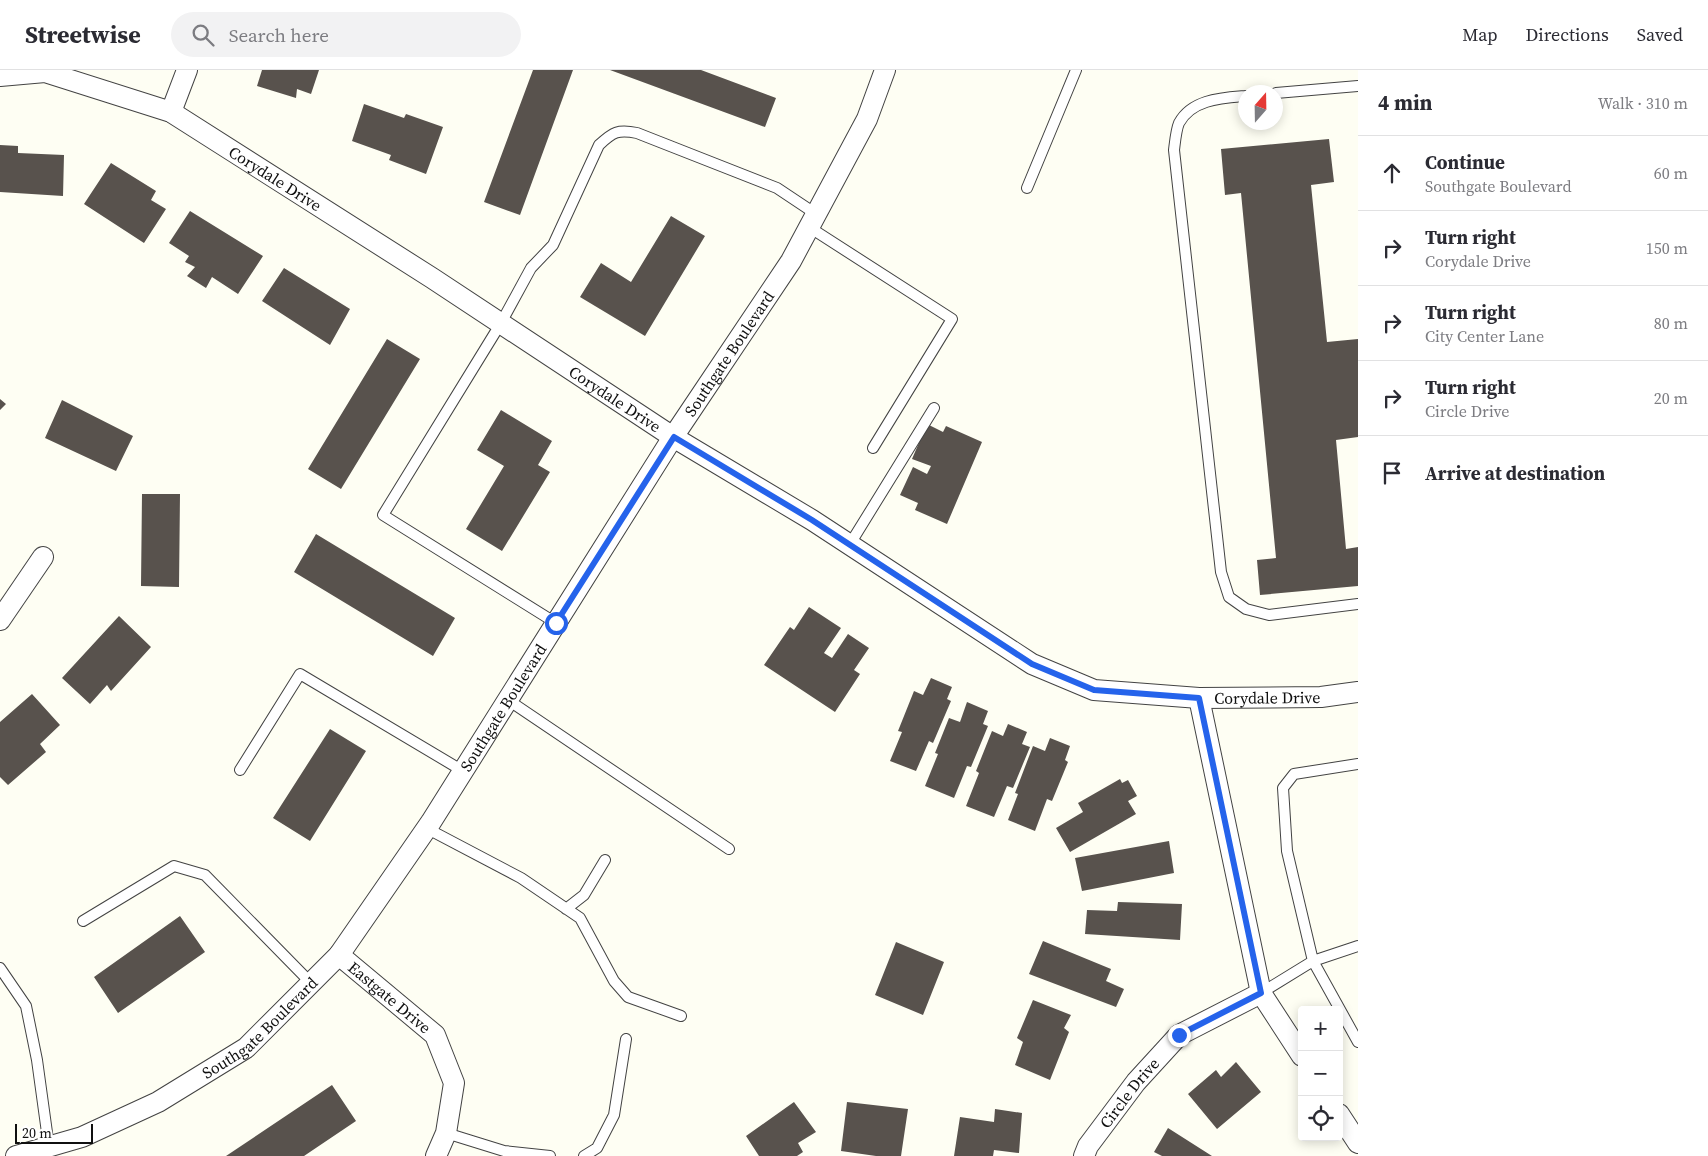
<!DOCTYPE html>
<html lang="en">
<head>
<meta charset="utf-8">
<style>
	body { margin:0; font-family:"Source Serif 4",serif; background:#f2f2f3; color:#2b2b33 }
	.controls { position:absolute; right:15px; bottom:15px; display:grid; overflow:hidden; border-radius:5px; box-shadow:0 2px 12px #0003 }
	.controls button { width:45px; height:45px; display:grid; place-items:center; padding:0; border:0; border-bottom:1px solid #e1e1e2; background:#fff; color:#2b2b33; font:25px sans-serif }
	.compass { position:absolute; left:1238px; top:15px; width:45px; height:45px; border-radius:50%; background:#fff; box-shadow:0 2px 12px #0003; rotate:20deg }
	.scale { position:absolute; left:15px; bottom:12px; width:78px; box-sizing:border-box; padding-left:5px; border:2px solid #101010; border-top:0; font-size:14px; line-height:18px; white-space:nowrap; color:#101010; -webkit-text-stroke:4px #fff; paint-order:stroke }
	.stop { position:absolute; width:15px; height:15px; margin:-11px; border:4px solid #2563eb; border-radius:50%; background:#fff }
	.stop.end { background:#2563eb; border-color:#fff; box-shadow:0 1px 5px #0008 }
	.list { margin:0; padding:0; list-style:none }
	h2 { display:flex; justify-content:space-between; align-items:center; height:65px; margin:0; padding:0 20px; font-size:21px }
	h2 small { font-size:16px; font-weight:400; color:#7c7c81 }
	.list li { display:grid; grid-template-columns:32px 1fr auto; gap:15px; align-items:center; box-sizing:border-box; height:75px; padding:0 20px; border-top:1px solid #e1e1e2 }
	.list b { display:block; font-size:19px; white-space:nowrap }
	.list p { margin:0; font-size:16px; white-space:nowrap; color:#7c7c81 }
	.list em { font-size:16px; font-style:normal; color:#7c7c81 }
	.icon { flex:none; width:28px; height:28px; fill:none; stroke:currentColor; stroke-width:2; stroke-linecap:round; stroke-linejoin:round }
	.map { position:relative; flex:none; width:1358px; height:1086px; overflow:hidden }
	header { display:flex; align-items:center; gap:30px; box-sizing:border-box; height:70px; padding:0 25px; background:#fff; border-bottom:1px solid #e1e1e2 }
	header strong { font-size:24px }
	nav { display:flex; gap:28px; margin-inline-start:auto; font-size:18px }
	.search { width:350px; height:45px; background:#f2f2f3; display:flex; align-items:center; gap:12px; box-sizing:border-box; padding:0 18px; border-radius:28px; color:#7c7c81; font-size:19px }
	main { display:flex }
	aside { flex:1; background:#fff }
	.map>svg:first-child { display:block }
</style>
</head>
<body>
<header>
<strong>Streetwise</strong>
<div class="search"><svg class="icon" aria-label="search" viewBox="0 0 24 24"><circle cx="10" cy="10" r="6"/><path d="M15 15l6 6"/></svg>Search here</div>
<nav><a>Map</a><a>Directions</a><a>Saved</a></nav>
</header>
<main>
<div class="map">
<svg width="1358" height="1086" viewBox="0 0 1358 1086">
	<rect width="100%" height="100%" fill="#fefef3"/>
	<!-- building -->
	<path fill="#58524d" d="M262 0H319L311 24 297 19 296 28 257 16Z
		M533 0H573L520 145 484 132Z
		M610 0H701L776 28 765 57Z
		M364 34 404 48 406 44 443 57 426 104 389 90 391 85 352 71Z
		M1329 69 1334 112 1311 115 1327 272 1358 269V367L1336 370 1346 479 1358 477V516L1260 525 1257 490 1276 488 1241 123 1225 125 1221 79Z
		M0 75 18 76V83L64 85 63 126 0 122Z
		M111 93 156 121 151 130 166 139 144 173 84 134Z
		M190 141 263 186 238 224 212 207 206 218 187 206 195 197 185 192 189 186 169 173Z
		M671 146 705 166 645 266 580 227 601 193 631 212Z
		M284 198 350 239 330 275 262 231Z
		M387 269 420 289 341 419 308 399Z
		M0 329 6 334 0 340Z
		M62 330 133 366 116 401 45 368Z
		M501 340 552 371 538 395 550 402 502 481 466 459 504 396 477 380Z
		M927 354 943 362 946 356 982 372 947 454 915 440 918 433 900 425 913 397 927 404 931 396 912 389Z
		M142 424H180L179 517 141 516Z
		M316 464 455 548 433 586 294 502Z
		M809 537 841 558 824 583 832 588 848 564 869 578 854 600 860 604 835 642 764 595 790 557 794 560Z
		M119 546 151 577 111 621 107 615 90 634 62 608Z
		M931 608 952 617 947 629 951 631 933 673 929 671 916 701 890 691 902 662 898 661 914 621 923 625Z
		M32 624 60 655 40 674 46 682 8 715 0 707V652Z
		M967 632 988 641 983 654 988 656 971 697 967 696 954 728 925 716 938 684 935 683 949 648 960 652Z
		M1008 654 1027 662 1022 674 1030 677 1013 718 1007 716 994 747 966 736 979 703 976 701 992 661 1003 666Z
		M330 659 366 681 310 771 273 748Z
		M1050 668 1070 676 1065 690 1068 692 1052 731 1047 729 1035 761 1008 750 1018 724 1015 723 1033 676 1045 681Z
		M1120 709 1122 713 1128 710 1137 726 1128 731 1136 744 1070 782 1056 758 1083 742 1078 733Z
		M1169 771 1174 803 1082 821 1075 788Z
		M1118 832 1182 834 1180 870 1085 864 1087 840 1117 841Z
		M180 846 205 882 118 943 94 907Z
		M1043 871 1111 899 1106 911 1124 919 1116 937 1029 904Z
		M896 872 944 892 923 945 875 925Z
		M1033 930 1071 945 1064 958 1069 962 1050 1010 1015 995 1023 972 1017 968Z
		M1236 992 1261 1022 1217 1059 1188 1024 1216 1000 1221 1007Z
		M332 1015 356 1051 304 1086H226Z
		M794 1032 816 1062 798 1073 803 1082 797 1086H759L746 1066Z
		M847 1032 908 1039 901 1086H876L841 1081Z
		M995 1039 1022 1043 1019 1083 994 1080 993 1086H954L960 1047 994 1052Z
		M1168 1058 1212 1086H1162L1154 1082Z"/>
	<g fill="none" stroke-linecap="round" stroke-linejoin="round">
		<defs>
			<path id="lane" d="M1276 23 1358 16
				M1246 26C1222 28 1192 29 1179 53 1176 60 1175 72 1174 80L1221 502 1229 527 1246 539 1269 545 1358 534
				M1027 118 1076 0
				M809 157 952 249 873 378
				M850 474 934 338
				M556 553 383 445 501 253 531 198 553 175 599 75C613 62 618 59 637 63L777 118 816 144
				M508 630 729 779
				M240 700 300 604 463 701
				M426 758 521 808 580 848 614 911 628 927 681 946
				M566 839 584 825 605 790
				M83 851 174 796 205 805 311 913
				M1358 876 1313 891 1358 972
				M0 898 26 936 37 990 49 1077
				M1261 923 1313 891 1287 781 1283 718 1294 704 1358 694
				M446 1063 504 1081 550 1086
				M584 1086 597 1078 614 1045 626 969"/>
			<g id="street">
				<path id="s1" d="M0 6 45 2 171 42 432 208 673 367 812 450 1032 594 1094 620 1199 628 1321 627 1358 622"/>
				<path d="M171 42 187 0"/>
				<path d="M0 550 43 487"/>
				<path d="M1199 628 1261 923 1302 986"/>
				<path id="s2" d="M339 885 435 965 454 1013 446 1063 436 1086"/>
				<path d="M1339 1044 1358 1073"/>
				<path id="s3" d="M16 1086 82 1067 158 1032 246 978 339 885 431 752 673 367 791 191 867 49 885 0"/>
				<path id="s4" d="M1084 1086 1088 1076 1136 1012 1179 965 1261 923"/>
			</g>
		</defs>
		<!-- lane casing -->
		<use href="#lane" stroke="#434343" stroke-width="12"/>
		<!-- street casing -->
		<use href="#street" stroke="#434343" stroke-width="22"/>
		<!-- lane -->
		<use href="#lane" stroke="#fff" stroke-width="10"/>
		<!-- street -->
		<use href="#street" stroke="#fff" stroke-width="20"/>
	</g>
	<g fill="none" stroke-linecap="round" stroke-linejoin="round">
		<!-- route -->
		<path stroke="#2563eb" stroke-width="6" d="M556 553 674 367 812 450 1032 594 1094 620 1199 628 1261 923 1179 965"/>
	</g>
	<g text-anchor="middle" stroke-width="5" stroke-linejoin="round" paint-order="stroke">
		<!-- street labels -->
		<g font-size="16" fill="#101010" stroke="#fff">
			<text dy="6" stroke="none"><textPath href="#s1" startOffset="301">Corydale Drive</textPath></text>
			<text dy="6" stroke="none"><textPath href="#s3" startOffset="1104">Southgate Boulevard</textPath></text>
			<text dy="6" stroke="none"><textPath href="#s1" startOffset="706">Corydale Drive</textPath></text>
			<text dy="6" stroke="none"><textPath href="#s1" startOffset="1441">Corydale Drive</textPath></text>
			<text dy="6" stroke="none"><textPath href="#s3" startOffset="684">Southgate Boulevard</textPath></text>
			<text dy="6" stroke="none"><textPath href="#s2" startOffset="66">Eastgate Drive</textPath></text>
			<text dy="6" stroke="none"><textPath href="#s3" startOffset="279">Southgate Boulevard</textPath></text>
			<text dy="6" stroke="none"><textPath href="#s4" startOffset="78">Circle Drive</textPath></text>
		</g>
	</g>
</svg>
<div class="controls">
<button>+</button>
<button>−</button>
<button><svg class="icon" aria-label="locate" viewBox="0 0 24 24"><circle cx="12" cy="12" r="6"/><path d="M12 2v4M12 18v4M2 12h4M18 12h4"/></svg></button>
</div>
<svg class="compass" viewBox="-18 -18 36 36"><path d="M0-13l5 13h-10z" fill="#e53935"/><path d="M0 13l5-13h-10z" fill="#7c7c81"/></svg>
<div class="scale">20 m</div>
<div class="stop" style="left:556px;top:553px"></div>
<div class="stop end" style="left:1179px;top:965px"></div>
</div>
<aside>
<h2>4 min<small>Walk · 310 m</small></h2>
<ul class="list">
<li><svg class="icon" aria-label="ahead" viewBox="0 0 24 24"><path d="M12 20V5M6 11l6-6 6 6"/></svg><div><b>Continue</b><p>Southgate Boulevard</p></div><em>60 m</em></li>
<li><svg class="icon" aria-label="right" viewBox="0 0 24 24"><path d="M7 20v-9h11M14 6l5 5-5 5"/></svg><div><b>Turn right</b><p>Corydale Drive</p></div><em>150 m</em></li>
<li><svg class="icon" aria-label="right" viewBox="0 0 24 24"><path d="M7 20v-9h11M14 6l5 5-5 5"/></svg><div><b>Turn right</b><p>City Center Lane</p></div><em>80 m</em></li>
<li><svg class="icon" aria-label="right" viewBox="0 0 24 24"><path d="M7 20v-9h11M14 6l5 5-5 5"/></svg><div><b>Turn right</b><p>Circle Drive</p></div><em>20 m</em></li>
<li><svg class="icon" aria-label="arrive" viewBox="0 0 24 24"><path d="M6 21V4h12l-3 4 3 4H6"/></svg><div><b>Arrive at destination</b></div></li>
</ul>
</aside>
</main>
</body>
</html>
